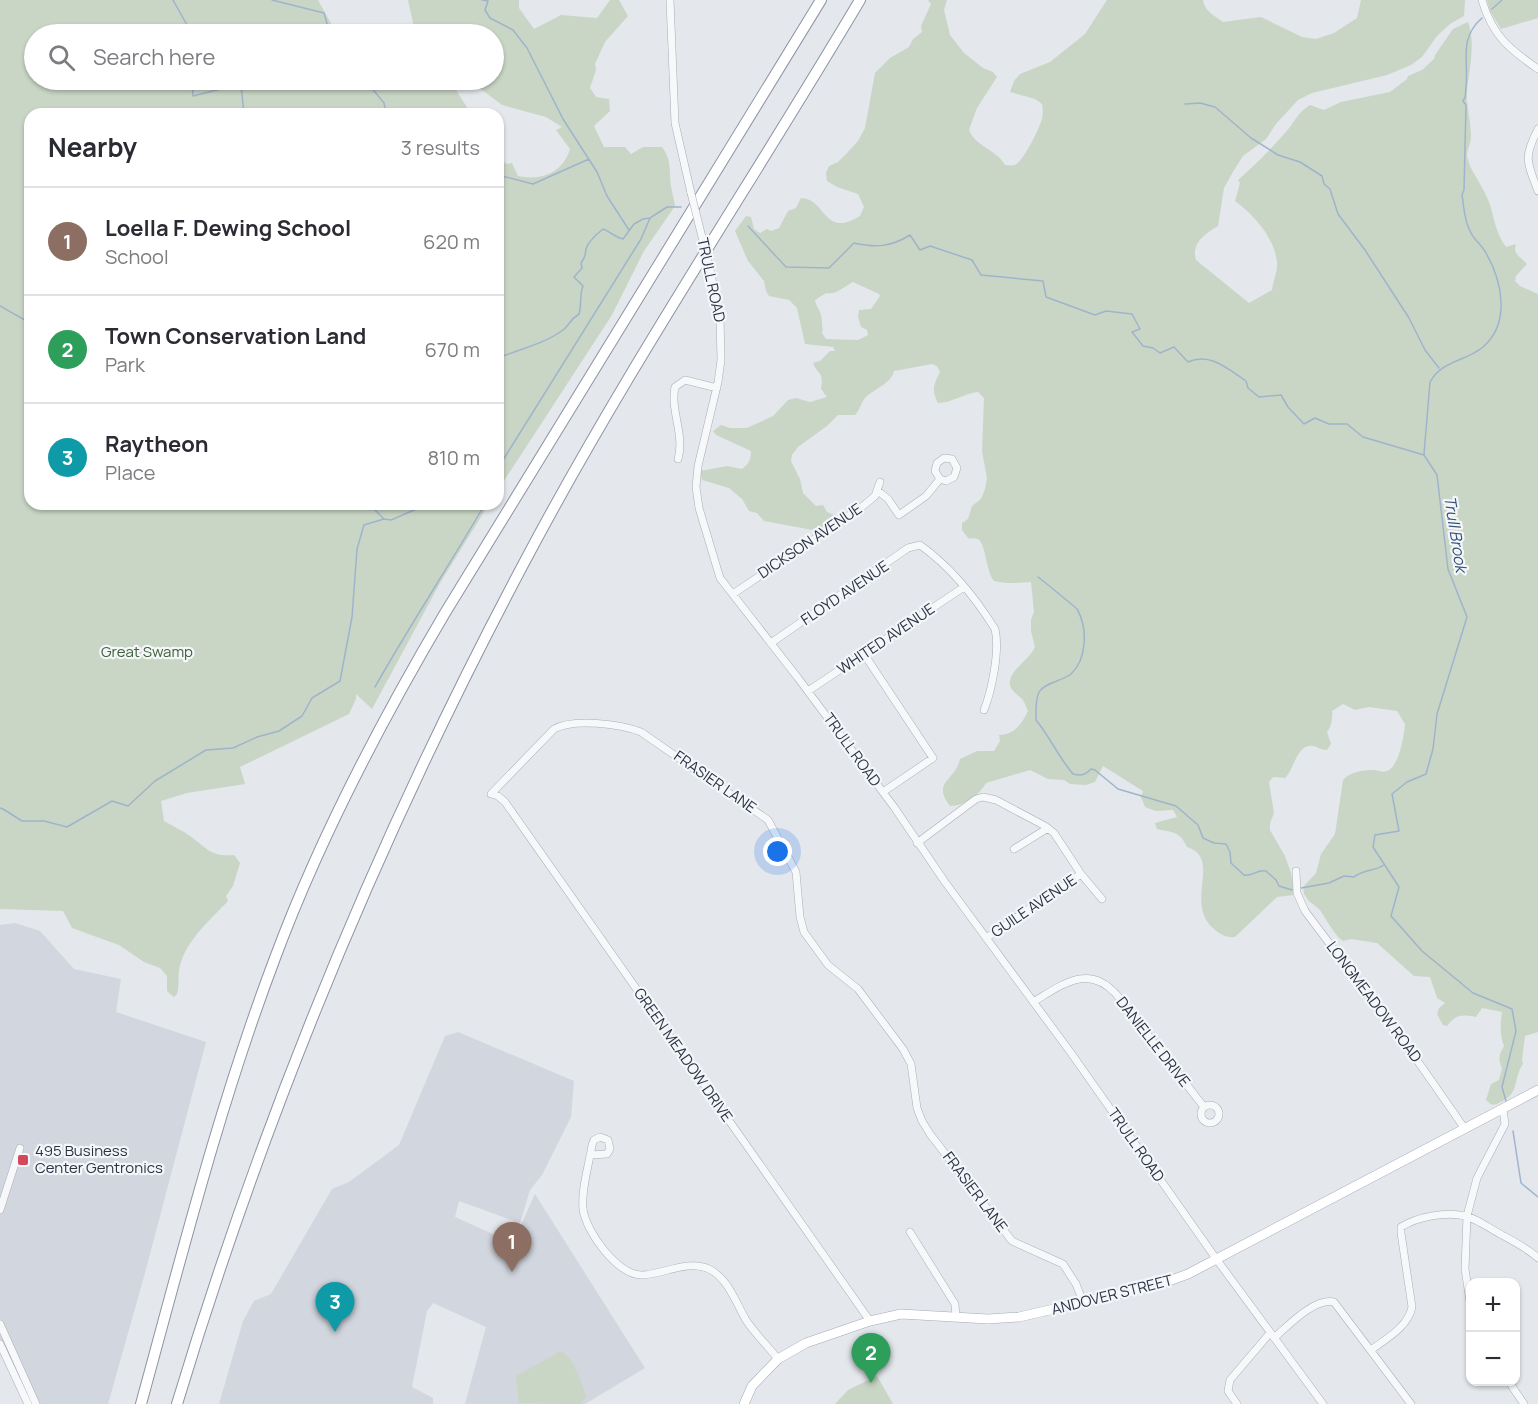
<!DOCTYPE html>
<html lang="en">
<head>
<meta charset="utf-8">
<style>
	body { margin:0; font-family:Manrope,sans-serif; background:#f2f2f3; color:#2b2b33 }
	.controls { position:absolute; right:18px; bottom:18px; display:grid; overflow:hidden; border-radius:12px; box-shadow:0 2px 4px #0004 }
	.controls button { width:54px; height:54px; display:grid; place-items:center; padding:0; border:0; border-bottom:2px solid #e1e1e2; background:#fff; color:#2b2b33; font:30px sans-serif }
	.you { position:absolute; left:778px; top:852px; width:21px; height:21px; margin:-15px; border:4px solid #fff; border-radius:50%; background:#1a73e8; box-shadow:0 0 0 9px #1a73e833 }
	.badge { display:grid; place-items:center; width:39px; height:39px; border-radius:50%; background:#0f766e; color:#fff; font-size:20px; font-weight:700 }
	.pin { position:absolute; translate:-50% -50px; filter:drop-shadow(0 2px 3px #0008) }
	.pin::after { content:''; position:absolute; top:32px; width:21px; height:18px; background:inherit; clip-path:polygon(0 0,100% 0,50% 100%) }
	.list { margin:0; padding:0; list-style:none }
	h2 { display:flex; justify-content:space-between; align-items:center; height:78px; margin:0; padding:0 24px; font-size:26px }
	h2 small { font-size:20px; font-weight:400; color:#7c7c81 }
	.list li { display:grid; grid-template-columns:39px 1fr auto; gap:18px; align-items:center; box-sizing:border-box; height:108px; padding:0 24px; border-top:2px solid #e1e1e2 }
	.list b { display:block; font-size:22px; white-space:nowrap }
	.list p { margin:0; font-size:20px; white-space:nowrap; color:#7c7c81 }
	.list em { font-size:20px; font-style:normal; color:#7c7c81 }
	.icon { flex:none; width:33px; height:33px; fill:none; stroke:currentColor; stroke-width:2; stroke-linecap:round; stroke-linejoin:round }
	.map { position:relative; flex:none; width:1538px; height:1404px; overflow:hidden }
	.search { position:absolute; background:#fff; box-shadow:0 2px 4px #0004; left:24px; top:24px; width:480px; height:66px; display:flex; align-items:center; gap:15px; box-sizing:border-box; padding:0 21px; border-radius:33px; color:#7c7c81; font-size:22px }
	.panel { position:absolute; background:#fff; box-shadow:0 2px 4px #0004; left:24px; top:108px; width:480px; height:402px; border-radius:18px }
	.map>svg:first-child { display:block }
</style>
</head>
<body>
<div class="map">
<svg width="1538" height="1404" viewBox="0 0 1538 1404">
	<rect width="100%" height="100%" fill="#e4e7ec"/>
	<!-- built -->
	<path fill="#d2d6de" d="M15 923 40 931 74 969 121 979 116 1012 206 1042 145 1273 108 1404H26L0 1349V925Z
		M458 1032 574 1081 571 1117 542 1175 530 1190 520 1223 459 1201 455 1217 513 1243 535 1194 645 1368 585 1404H465L486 1327 433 1303 427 1311 412 1387 433 1398V1404H219L243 1321 254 1301 271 1294 332 1189 349 1182 399 1145 445 1036Z"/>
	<!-- green -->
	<path fill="#c9d6c5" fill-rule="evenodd" d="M0 0H318L333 27 335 34H34V80H450L471 114H30V504H489L440 583 372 709 356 694V699L349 714 240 767 245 784 187 793 161 801 164 821C172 826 182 830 190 836 207 848 210 857 234 855L240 863 233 886 226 896 228 901C211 919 189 938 181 962 177 971 180 984 177 994L174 997 167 991V976L160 968 144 962 119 945 72 928 63 911 0 909Z
		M408 0H519V8L534 29 561 15 597 18 610 0H619L628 16 605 42 595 64 596 70 590 88 596 97 609 99 610 111 594 126 604 147H625L631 154 643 147H662C672 160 669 171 671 186 672 193 674 199 675 206L644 251 612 315 498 490V155L506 164 512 163 518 176C541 181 563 173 570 149L556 130 562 127 546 117 502 105 469 80H494V34L470 30 455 34H423L416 30 413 23Z
		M928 0H947L944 10 950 35 964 53 983 68 993 72 997 77 977 108 969 130C976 147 996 149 1005 165 1008 165 1012 166 1015 165 1023 162 1040 127 1042 119 1043 113 1043 109 1042 104L1035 99 1010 92 1014 81 1020 74 1050 62 1085 34 1107 0H1203C1204 11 1215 16 1223 22L1261 17 1302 37 1316 39 1334 33 1357 18 1361 0H1465L1464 16 1450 24 1437 36 1422 57 1411 65 1387 75 1312 93 1298 100 1276 124 1266 139 1243 156 1234 170 1224 188 1218 226C1205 234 1191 243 1196 260L1249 303 1272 290C1273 281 1278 270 1277 262 1274 237 1254 215 1235 201L1240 183 1238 180C1255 165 1270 150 1285 133 1296 121 1296 114 1310 105L1324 110 1341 102 1390 92 1407 79 1408 76 1422 70 1434 59 1435 55 1453 29 1468 22C1476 41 1469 71 1467 91 1466 106 1471 121 1471 137 1471 143 1467 149 1467 155 1467 158 1470 165 1471 168 1477 180 1486 192 1490 205 1495 220 1495 232 1506 247L1516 244C1512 254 1521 257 1527 264L1516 276 1515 281 1520 286 1538 294V1032L1525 1036 1522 1060 1523 1064C1512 1080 1521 1093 1499 1103 1493 1106 1491 1105 1486 1100L1491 1084 1499 1080 1502 1068C1498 1060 1499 1054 1504 1046 1500 1037 1500 1023 1502 1012L1482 1008 1476 1017C1462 1014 1455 1015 1447 1026L1443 1025 1437 1014 1439 1008 1445 1003 1437 998 1430 977 1414 976 1377 943 1351 939 1343 941 1338 937 1330 926 1320 910 1309 901 1304 894 1303 887 1316 873 1321 854 1335 834 1343 780C1350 772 1363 770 1373 770 1378 770 1382 773 1387 771 1399 767 1404 736 1405 724L1397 711 1369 707 1355 710 1343 704 1332 711C1333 717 1331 728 1327 732L1331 744 1327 750C1321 750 1318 747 1313 746 1297 743 1294 770 1285 778L1273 777 1269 782 1274 813 1270 823V830L1285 856 1291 873 1294 895 1277 897 1235 937C1226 938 1220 934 1214 929 1183 902 1223 859 1187 847 1179 830 1173 833 1157 829L1155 823 1177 817 1173 810 1156 811 1145 807 1141 797 1143 791 1103 766 1095 782 1086 785 1070 784 1064 780 1048 779 1030 770 986 783C979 795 965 806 950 806 931 782 956 780 960 759L977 751H994L1000 741 999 735C1014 735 1022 724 1028 711 1026 707 1025 702 1021 698 1018 695 1013 692 1011 688 1004 673 1029 661 1035 647L1031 631V620L1034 612 1031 582C1019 583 1006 584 994 581 986 572 986 544 978 539 975 538 971 539 968 538L962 530V523L968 519 972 506 981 499 985 489 987 478 982 451 984 398 978 392C964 393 952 403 938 403 931 390 934 384 940 372L937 366 932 364 894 371C891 384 875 388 865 398 861 403 860 410 855 415H838L827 426 798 447 792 455 791 461 800 479 803 493 816 506 823 505 827 512 834 515C832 523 826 527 818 531L764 521 757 513 749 511 742 499 729 488 702 480 700 471 727 466 742 469C749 464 751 459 751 451L716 435 713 431 721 425 730 428H747L773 416 788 400 796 398 810 402 827 397 821 389C824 370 818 376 813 363L820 361 830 351H835L833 347 805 344 797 308 789 300 769 296 766 291 764 281 748 261 735 231 746 216 751 217 754 229 760 233 767 229 771 231 779 228 788 211 796 208 801 198C827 199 823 239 860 216L864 207 858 194 837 187 827 181 826 173 829 166 838 162 847 153 858 141 865 128 875 73 890 58 909 47 913 39 922 32 921 26 931 4ZM853 282 879 294 880 296 871 309 859 310 858 317 861 327 867 330 868 335 858 340 826 339 822 333 823 329C821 324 823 318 820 312 818 307 816 306 815 300L826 293C837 295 843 287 853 282Z
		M1487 0H1538V18L1501 29 1490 11Z
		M561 1351C574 1358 581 1382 586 1396L581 1404 519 1403 516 1376Z
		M877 1376 893 1404H835L848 1390Z"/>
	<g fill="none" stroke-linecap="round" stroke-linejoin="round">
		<!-- stream -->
		<path stroke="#9fb4cc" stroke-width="1.5" d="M173 0 192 34
			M272 0 324 13 330 34
			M482 0 488 1 485 10 490 18 513 30 527 48 563 119 597 172 607 196 629 230
			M1492 9 1502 0
			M192 80 193 96 241 84 244 114
			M365 80 384 103 386 114
			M1185 104 1200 103 1215 107 1251 138 1278 155 1300 162 1322 176 1324 184 1330 189 1338 214 1365 250 1409 318 1425 350 1439 368
			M498 175 533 184 589 159
			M748 226 786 267 829 268 854 243C875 248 891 247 910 235L920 250 930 246 972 260 981 275 1043 281 1046 297 1095 315 1106 311 1132 314 1140 329 1132 332 1143 346 1153 348 1160 353 1174 347 1188 362C1210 352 1228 369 1246 381L1248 388 1259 397 1281 395 1288 407 1304 424 1315 418 1329 424H1347L1363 437 1424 455 1437 475 1448 569 1467 617 1437 714 1433 749 1426 774 1407 782 1392 794 1399 831 1375 835 1373 847 1399 887 1391 916 1422 951 1473 993 1512 1009 1516 1031 1502 1087 1506 1101
			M0 306 30 323
			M498 358C520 349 544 344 563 330 570 325 568 321 579 314 582 304 579 296 583 286L574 277 582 268 581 263C585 257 585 256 586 249 588 241 597 234 603 229 611 232 615 237 623 239L634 224 643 219 650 218 667 207H681
			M1424 454 1430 382C1442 360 1465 362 1483 347 1511 323 1502 281 1486 253 1482 245 1473 239 1470 231 1464 220 1464 207 1462 195L1464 190 1466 105 1463 101C1467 96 1465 94 1466 87 1469 61 1458 39 1482 18
			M498 482 502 476 498 468 641 239 650 218
			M369 504 383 518
			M1038 577C1041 579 1075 607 1077 609 1088 628 1087 659 1071 674 1062 681 1044 683 1039 692 1035 700 1036 712 1036 720 1050 737 1059 758 1073 774 1082 776 1085 775 1091 769L1095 770 1118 789 1176 806 1198 825 1203 838 1214 843 1226 844 1230 852 1231 863 1244 875C1252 877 1257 869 1266 871L1276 880 1279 886 1292 890
			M375 687C410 625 449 566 485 504
			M0 808 3 809 22 821H44L67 827 112 801 128 806 155 781 206 750 233 748 257 737 279 731 302 716 312 698 340 681 352 617 357 549 364 525 384 519 391 520 428 504
			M1301 888 1329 883 1344 876 1354 877C1362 870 1375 871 1384 865
			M1513 1131 1521 1183 1538 1197"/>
		<defs>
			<path id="minor" d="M670 0 675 123 691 193
				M1482 0C1492 35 1509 49 1538 69
				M1538 129C1523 158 1527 162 1538 191
				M709 265 720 317 721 360 718 382 698 466 696 487 699 508 720 578 798 678 894 807 945 882 1071 1053 1217 1260 1323 1404
				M678 459C685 434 670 411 675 387L685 380 717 388
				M878 491 888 499 899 515 926 496 940 479 946 481 954 477 957 468 952 459 944 458 937 463 935 471 940 479
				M733 594 863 506 875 496 880 482
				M771 643 908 548 920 545C951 567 975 597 995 629 1000 650 992 690 984 710
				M864 654 933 758 883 792
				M808 691 964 587
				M917 843 976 799 983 797 996 800 1045 826 1054 833 1081 874 1102 899
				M1014 849 1048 828
				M1296 871 1297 893 1305 911 1412 1053 1465 1129
				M986 938 1081 874
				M1033 1002C1062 985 1088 963 1116 994L1204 1107
				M1201 1114a9 9 0 1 1 18 0a9 9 0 1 1-18 0Z
				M590 1155 607 1154 610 1149 608 1140 600 1137 594 1140 592 1145C589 1165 581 1189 583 1209 586 1232 617 1274 641 1275 662 1275 688 1259 709 1269 728 1278 736 1303 746 1320 755 1334 768 1346 778 1359
				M0 1210 20 1148
				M910 1232 955 1304 956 1316
				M1470 1302 1465 1269 1467 1216 1477 1178 1505 1124 1503 1109
				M870 1321 505 802 498 796 491 794 554 729C574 718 620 724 641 732L768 820 796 872 800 917 804 932 828 965 858 989 903 1049 911 1064 917 1108 922 1121 930 1134 1012 1241 1063 1264 1076 1284 1083 1302
				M0 1324 36 1404
				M1274 1338C1289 1325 1314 1298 1334 1302L1411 1404
				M0 1344 28 1404
				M1371 1350C1387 1338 1408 1327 1412 1307L1401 1233V1227C1417 1217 1446 1211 1465 1216 1478 1219 1490 1229 1502 1235 1515 1242 1527 1248 1538 1258
				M1509 1382 1524 1404
				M1237 1404 1228 1391 1230 1380 1270 1333"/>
			<path id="major" d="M744 1404 752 1386 778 1359 806 1343 870 1321 901 1314 988 1319 1019 1317 1158 1285 1188 1274 1538 1090"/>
			<path id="highway" d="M141 1404C182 1254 220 1103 275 958 320 837 380 723 445 613L821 0
				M177 1404C265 1112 382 830 525 561 627 368 749 187 860 0"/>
		</defs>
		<!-- minor casing -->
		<use href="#minor" stroke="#a9aeb7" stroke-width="8"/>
		<!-- major casing -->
		<use href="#major" stroke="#a3abb8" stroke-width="10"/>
		<!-- highway casing -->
		<use href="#highway" stroke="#8b94a3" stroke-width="12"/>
		<!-- minor -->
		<use href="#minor" stroke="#f7f8fa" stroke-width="7"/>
		<!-- major -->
		<use href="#major" stroke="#fff" stroke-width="9"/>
		<!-- highway -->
		<use href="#highway" stroke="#fff" stroke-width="10"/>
		<defs>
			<path id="minor-bridge" d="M691 193 709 265"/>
		</defs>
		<!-- minor-bridge casing -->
		<use href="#minor-bridge" stroke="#a9aeb7" stroke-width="8" stroke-linecap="butt"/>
		<!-- minor-bridge -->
		<use href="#minor-bridge" stroke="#f7f8fa" stroke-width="7"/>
	</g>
	<!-- markers -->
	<rect fill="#d1495b" stroke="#f4f6f9" stroke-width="2" x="17" y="1154" width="12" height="12" rx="3"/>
	<g text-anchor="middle" stroke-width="4.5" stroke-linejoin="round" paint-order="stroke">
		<!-- street labels -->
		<g font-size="15" fill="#2b3445" stroke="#f4f6f9">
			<text transform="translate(711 280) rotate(78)" y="5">TRULL ROAD</text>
			<text transform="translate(810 541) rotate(-34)" y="5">DICKSON AVENUE</text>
			<text transform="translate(845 593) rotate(-34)" y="5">FLOYD AVENUE</text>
			<text transform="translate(886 639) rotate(-34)" y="5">WHITED AVENUE</text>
			<text transform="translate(852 750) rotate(54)" y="5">TRULL ROAD</text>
			<text transform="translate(715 782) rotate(35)" y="5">FRASIER LANE</text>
			<text transform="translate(1034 906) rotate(-34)" y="5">GUILE AVENUE</text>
			<text transform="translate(1374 1002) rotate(53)" y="5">LONGMEADOW ROAD</text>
			<text transform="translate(1153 1042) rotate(52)" y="5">DANIELLE DRIVE</text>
			<text transform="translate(683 1055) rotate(55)" y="5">GREEN MEADOW DRIVE</text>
			<text transform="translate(1136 1145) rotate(55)" y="5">TRULL ROAD</text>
			<text transform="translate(975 1192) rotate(53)" y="5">FRASIER LANE</text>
			<text transform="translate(1112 1295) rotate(-14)" y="5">ANDOVER STREET</text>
		</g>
		<!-- park labels -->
		<g font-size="15" fill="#3f6138" stroke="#f4f6f9">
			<text x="147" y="657">Great Swamp</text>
		</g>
		<!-- poi labels -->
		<g font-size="15" fill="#2b3445" stroke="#f4f6f9" text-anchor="start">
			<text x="35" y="1156">495 Business<tspan x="35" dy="17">Center Gentronics</tspan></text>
		</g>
		<!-- water labels -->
		<g font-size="16" font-style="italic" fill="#34527a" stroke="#f4f6f9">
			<text transform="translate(1456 534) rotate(81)" y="6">Trull Brook</text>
		</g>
	</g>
</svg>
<div class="controls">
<button>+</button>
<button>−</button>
</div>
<div class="you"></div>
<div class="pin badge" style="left:512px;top:1272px;background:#8d6e63">1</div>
<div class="pin badge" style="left:871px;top:1383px;background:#2e9e5b">2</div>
<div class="pin badge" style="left:335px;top:1332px;background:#0f9aa8">3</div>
<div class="search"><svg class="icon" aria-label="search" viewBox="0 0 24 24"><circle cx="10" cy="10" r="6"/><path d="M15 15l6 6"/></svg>Search here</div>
<section class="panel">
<h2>Nearby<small>3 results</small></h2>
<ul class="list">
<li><span class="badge" style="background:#8d6e63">1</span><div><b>Loella F. Dewing School</b><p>School</p></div><em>620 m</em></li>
<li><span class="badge" style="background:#2e9e5b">2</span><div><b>Town Conservation Land</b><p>Park</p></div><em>670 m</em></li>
<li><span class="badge" style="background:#0f9aa8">3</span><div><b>Raytheon</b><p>Place</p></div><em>810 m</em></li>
</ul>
</section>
</div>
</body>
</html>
